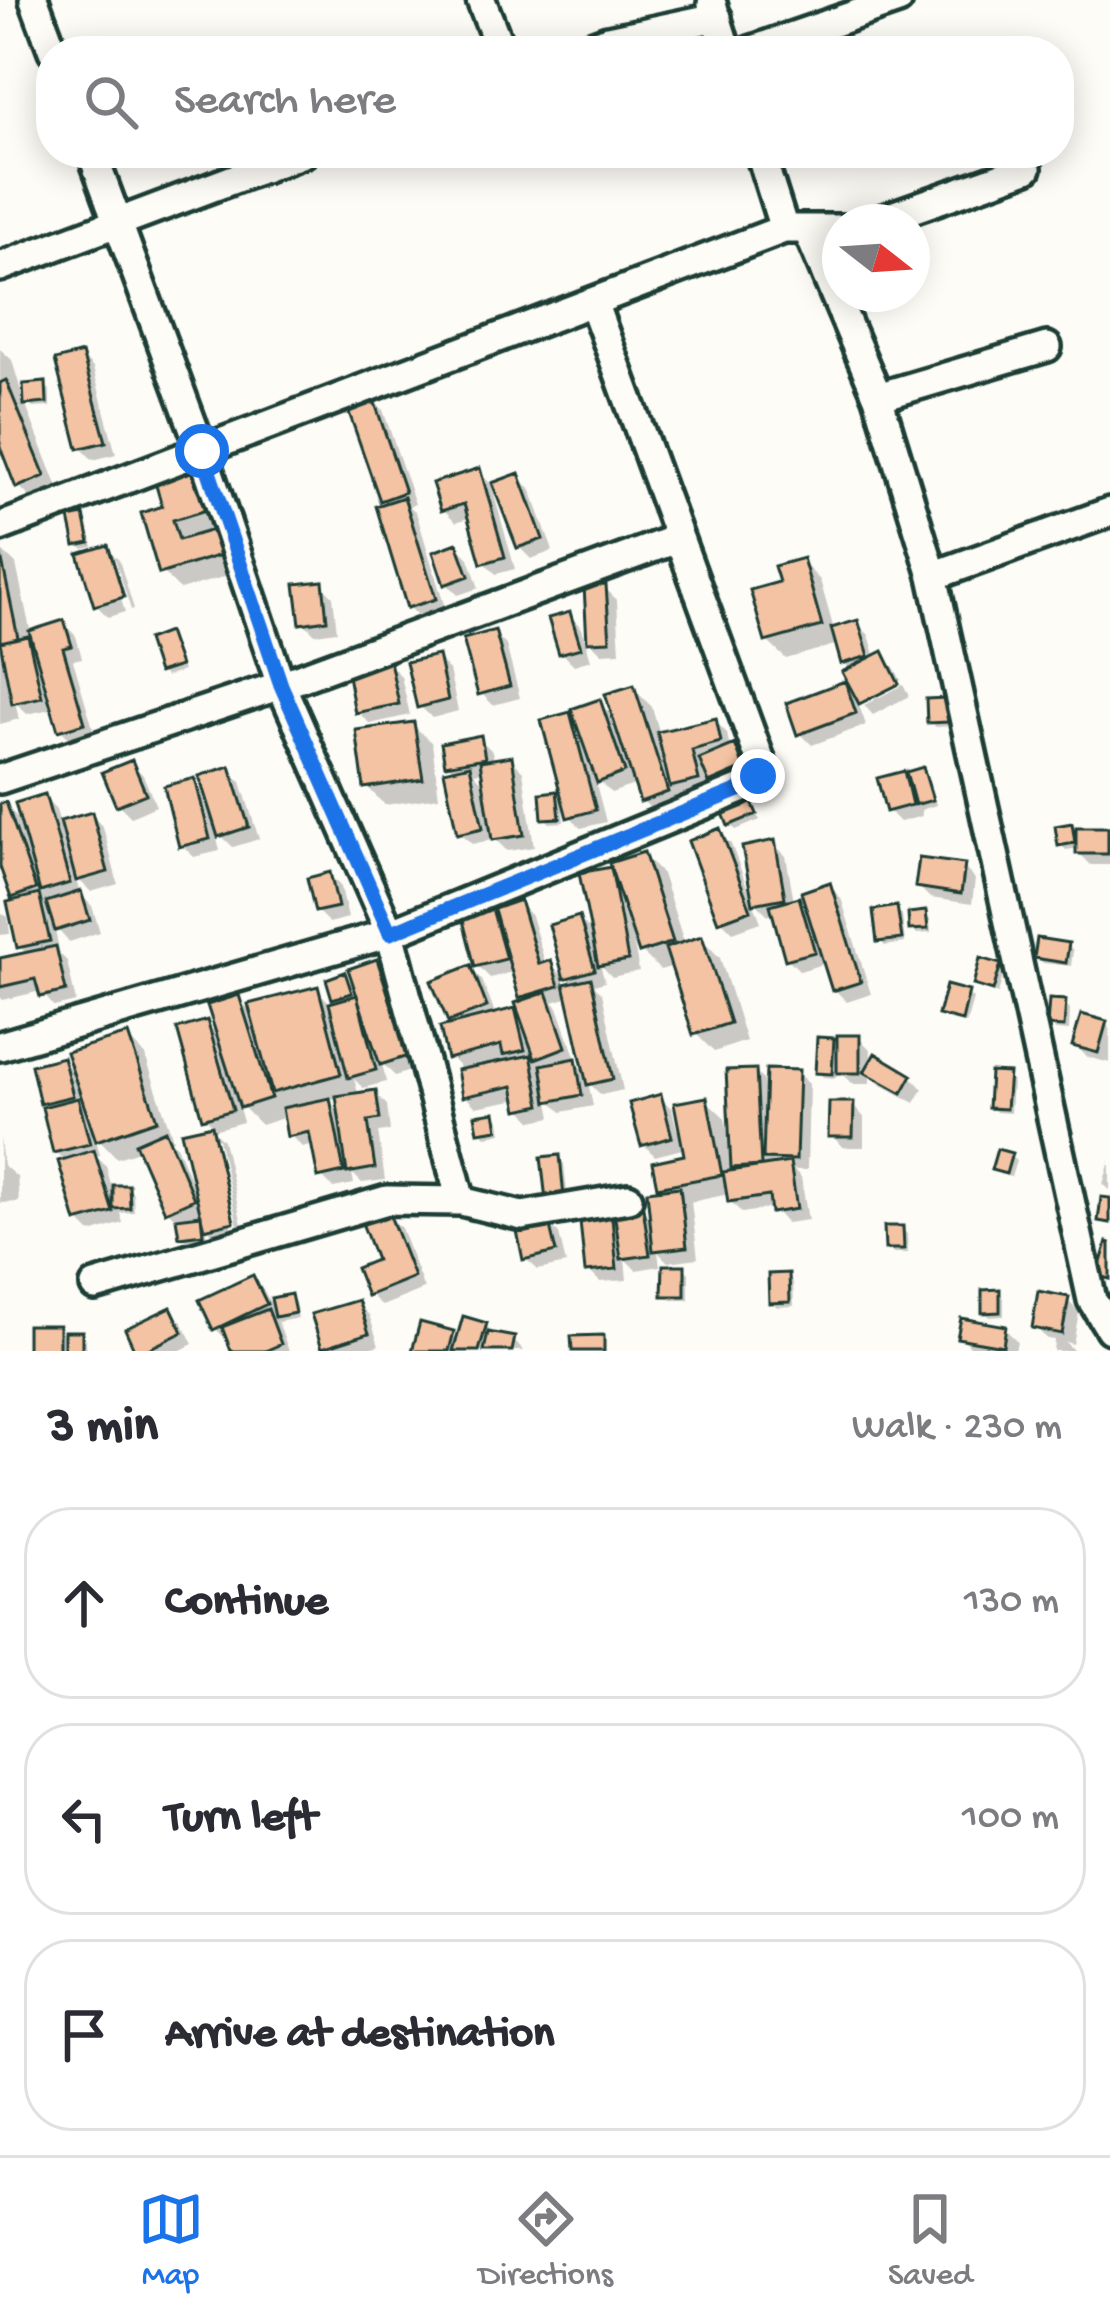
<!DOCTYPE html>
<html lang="en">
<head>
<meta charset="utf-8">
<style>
	body { margin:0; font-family:"Gochi Hand",sans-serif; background:#f2f2f3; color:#2b2b33 }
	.compass { position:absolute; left:822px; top:204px; width:108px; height:108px; border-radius:50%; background:#fff; box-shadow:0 6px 30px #0003; rotate:107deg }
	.stop { position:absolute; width:36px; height:36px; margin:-27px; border:9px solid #1a73e8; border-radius:50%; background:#fff }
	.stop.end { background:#1a73e8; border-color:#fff; box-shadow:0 3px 12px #0008 }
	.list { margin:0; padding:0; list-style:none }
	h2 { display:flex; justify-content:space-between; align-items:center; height:156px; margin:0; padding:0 48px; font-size:51px }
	h2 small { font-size:39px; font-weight:400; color:#7c7c81 }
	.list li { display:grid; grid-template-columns:78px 1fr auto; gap:36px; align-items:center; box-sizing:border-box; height:192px; margin:0 24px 24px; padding:0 24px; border:3px solid #e1e1e2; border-radius:48px }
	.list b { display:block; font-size:45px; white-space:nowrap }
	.list em { font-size:39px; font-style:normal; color:#7c7c81 }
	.icon { flex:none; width:66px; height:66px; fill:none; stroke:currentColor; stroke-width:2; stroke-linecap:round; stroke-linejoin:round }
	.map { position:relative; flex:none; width:1110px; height:1351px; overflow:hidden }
	.search { position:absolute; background:#fff; box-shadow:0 6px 30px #0003; left:36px; right:36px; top:36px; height:132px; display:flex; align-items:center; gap:30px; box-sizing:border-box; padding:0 42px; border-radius:48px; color:#7c7c81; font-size:45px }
	.sheet { height:804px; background:#fff }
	nav { display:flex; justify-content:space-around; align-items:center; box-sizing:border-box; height:168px; border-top:3px solid #e1e1e2; background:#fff; font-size:33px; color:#7c7c81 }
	nav a { display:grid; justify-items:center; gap:6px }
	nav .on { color:#1a73e8 }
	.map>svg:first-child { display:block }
</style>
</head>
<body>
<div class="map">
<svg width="1110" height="1351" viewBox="0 0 1110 1351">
	<rect width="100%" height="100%" fill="#fdfcf7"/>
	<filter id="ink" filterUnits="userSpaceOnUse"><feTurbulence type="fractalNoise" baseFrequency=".00833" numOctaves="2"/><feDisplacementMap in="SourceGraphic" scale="24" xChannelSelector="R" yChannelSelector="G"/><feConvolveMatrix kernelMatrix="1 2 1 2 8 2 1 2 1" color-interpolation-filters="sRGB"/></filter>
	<g filter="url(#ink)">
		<!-- shadow -->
		<path fill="#0003" fill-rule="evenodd" d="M0 349 12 360 24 401 61 495 37 505 19 486 0 441Z
			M82 356 93 368 116 454 93 460 81 448Z
			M44 385 50 390V407L33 408 27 403Z
			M371 398 383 410 415 504 409 506 416 512 446 611 421 619 409 607 388 505 382 500Z
			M479 472 491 484 515 569 496 574 484 562 471 517 456 522 444 510Z
			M193 474 211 493 243 571 180 590 162 572 166 508Z
			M518 477 530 488 553 551 531 559 519 547Z
			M83 518 88 523 93 547 83 549 78 544Z
			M457 546 469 558 479 588 458 595 446 583Z
			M107 548 119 560 134 609 131 610 115 559H109L125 612 108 617 96 605Z
			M0 549 16 564 31 634 64 624 76 636 82 658 73 660 95 735 73 742 61 730 55 708 27 714 15 702 19 719 0 724Z
			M802 562 820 580 834 630 857 623 869 635 876 658 882 655 894 667 901 680 861 700V703L856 697 866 725 812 745 800 733 790 705 844 685 859 698 846 673 851 670 844 663 838 644 786 659 767 641 754 592 782 584 778 569Z
			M321 584 333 596 337 631 315 634 303 622Z
			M605 588 617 600 620 652 602 653 590 641Z
			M569 615 581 627 591 660 574 665 562 653Z
			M494 633 506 645 520 698 493 705 481 693Z
			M167 636 172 641 183 671 166 677 161 672Z
			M437 658 449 670 458 711 432 718 420 706Z
			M389 664 401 676 410 715 370 724 358 712Z
			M903 685 909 696 873 715 864 705Z
			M633 688 652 707 660 734 715 721 727 733 730 749 734 748 746 759 754 780 723 793 705 775 709 791 681 798 685 811 661 819 642 800 637 784 611 793 594 776 606 822 581 828 570 816 569 715 580 726 599 703 617 720Z
			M945 701 950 706 951 726 936 727 930 721Z
			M413 725 432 743 439 797 385 805 367 787Z
			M480 739 492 751 494 761 511 759 523 771 534 847 507 851 495 839 472 844 460 832 456 772 448 764ZM485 771 487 787 474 773Z
			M131 763 143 775 156 806 131 817 119 805Z
			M229 770 241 782 259 839 233 847 215 830 220 851 194 857 182 845 194 781 208 796Z
			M922 770 927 775 936 805 921 810 922 816 900 822 888 810 903 775 913 785Z
			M556 794 562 800 564 822 550 823 545 818Z
			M44 798 56 810 60 824 91 815 103 827 118 884 91 892 75 876 80 894 92 906 100 932 69 942 54 926 60 954 67 961 76 1002 54 1007 41 991 3 1000 0 997V962L28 955 20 947 19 902 13 896 0 858V807L5 805 24 824Z
			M750 804 760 820 736 830 730 825Z
			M1071 826 1079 835 1107 830 1110 833V865H1091L1079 853V848L1066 850 1061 845Z
			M719 832 731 844 751 897 755 896 774 844 786 856 794 901 798 900 810 912 829 886 841 898 871 994 847 1002 835 990 826 963 800 971 788 959 775 913 768 915 752 899 761 922 733 932 721 920Z
			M643 855 662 874 685 945 702 939 720 958 746 1041 714 1052 695 1033 674 966 660 970 642 952 635 934 632 935 639 971 612 977 600 964 605 982 594 985 602 993 623 1090 601 1095 588 1082 593 1106 562 1112 548 1098 552 1117 533 1121 521 1109 519 1099 476 1107 464 1095V1072L450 1057 455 1026 450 1021 470 968 482 980 496 1016 514 1011 525 1023 528 1002 522 996 512 972 490 978 478 966 489 904 496 911 520 904 531 916 546 965 550 964 562 975 565 987 574 985 567 977 578 919 595 935 583 875 614 869ZM570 997 587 1074 574 1060 576 1059 558 1007 553 1002Z
			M963 867 975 879 972 904 930 898 918 886Z
			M330 875 341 887 348 918 329 923 317 911Z
			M896 909 902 915 905 943 885 946 880 941Z
			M0 912 8 917 10 934 0 935Z
			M925 914 930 920 931 933 917 934 912 929Z
			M1068 945 1073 951 1071 966 1043 963 1037 957Z
			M376 962 388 974 418 1068 395 1076 382 1063 386 1082 363 1088 354 1079 359 1096 375 1093 387 1105 390 1131 378 1132 385 1180 362 1183 352 1173 354 1184 333 1188 321 1176 315 1145 302 1147 290 1135 286 1117 261 1125 237 1101 243 1122 213 1130 223 1140 244 1233 240 1234 218 1138H212L234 1235 219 1239 205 1226 207 1238 187 1241 182 1236 179 1222 167 1210 142 1150 117 1158 95 1135 100 1155 96 1156 106 1166 112 1188H128L133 1193 134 1212 120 1213 123 1223 91 1233 79 1221 66 1162 56 1152 49 1109 43 1103 62 1060 77 1075 127 1037 145 1055 173 1139 171 1140 176 1145 194 1188 197 1186 185 1134 215 1127 205 1117 207 1024 221 1038 238 999 254 1015 317 990 332 1005 340 1003 335 998 344 976 358 990ZM339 1097 342 1114 328 1100Z
			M999 966 1004 972 998 994 981 989 976 984Z
			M967 994 973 999 966 1024 947 1019 942 1014Z
			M1065 1003 1070 1009 1069 1031 1055 1030 1050 1025Z
			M1106 1024 1110 1028V1063L1087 1057 1075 1045Z
			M859 1038 871 1050 870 1067 911 1077 923 1089 915 1103 880 1084 870 1074V1084H852L837 1069 836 1078 823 1077 818 1072 832 1041 840 1049Z
			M755 1072 768 1085 797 1072 809 1084 807 1170H794L801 1177 808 1220 786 1223 773 1208 742 1213 730 1201 729 1194 691 1202 698 1258 668 1262 658 1252 660 1266 636 1270 625 1259 627 1280 600 1282 588 1270 610 1211 619 1220 642 1210 653 1221 666 1192 660 1186 688 1157 686 1148 655 1156 643 1144 660 1097 672 1109 677 1130 682 1129 706 1100 725 1118 729 1139 732 1138Z
			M1007 1076 1012 1081 1010 1113 996 1112 991 1106Z
			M852 1105 864 1117V1147H843L831 1135Z
			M494 1115 500 1120 502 1133 486 1136 481 1131Z
			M0 1138 3 1165 17 1177 19 1202 0 1203Z
			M1010 1156 1016 1161 1011 1177 999 1174 994 1169Z
			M559 1158 564 1164 568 1202 554 1204Z
			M1110 1161V1190L1103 1184Z
			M389 1216 401 1228 424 1289 382 1306 370 1294 380 1262Z
			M547 1222 559 1234 566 1264 538 1270 526 1259Z
			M902 1229 907 1234 908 1253H893L888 1248Z
			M684 1268 689 1273V1300H671L665 1294Z
			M788 1276 793 1282 794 1306 777 1307 772 1301Z
			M252 1279 264 1291 269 1301 290 1297 295 1302 298 1318 278 1322 289 1351H234L229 1339 227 1340 215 1328Z
			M999 1292 1004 1298V1316L990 1317 985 1312Z
			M1067 1300 1079 1312 1073 1344 1065 1342 1074 1351H1053L1054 1340 1047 1339 1035 1327Z
			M357 1303 369 1315 379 1345 360 1351H329L325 1347Z
			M170 1310 182 1322 193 1344 179 1351H139L129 1330Z
			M422 1325 452 1334 459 1340 485 1325 497 1337 513 1340 524 1351H415Z
			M30 1328H58L64 1334H81L86 1339V1351H30Z
			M1005 1329 1017 1341 1015 1351 973 1349 961 1337Z"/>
		<!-- building -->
		<path fill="#f3c3a3" stroke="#1f3d34" stroke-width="3" d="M82 353 106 442 78 449 55 360Z
			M6 380 45 476 16 488 0 447V383Z
			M46 382 47 403 24 405 23 384Z
			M372 394 405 492 380 501 346 404Z
			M480 468 505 557 481 564 464 504 441 511 432 483Z
			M194 471 206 510 173 520 179 540 219 528 227 553 159 574 141 513 162 506 155 482Z
			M519 473 543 539 517 548 492 483Z
			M404 497 436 599 407 608 376 506Z
			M84 515 90 543 75 546 69 518Z
			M457 543 469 576 444 585 433 552Z
			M108 545 124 597 94 606 78 554Z
			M0 551 18 638 0 642Z
			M803 558 822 626 765 642 750 590 779 582 774 566Z
			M323 581 327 620 300 624 295 584Z
			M606 585 610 641 587 642 584 586Z
			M570 612 581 648 559 654 548 618Z
			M64 620 72 646 63 648 85 723 58 731 29 631Z
			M858 620 869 656 841 664 831 628Z
			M495 630 510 686 478 695 463 639Z
			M168 632 180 666 158 673 147 640Z
			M28 636 42 697 12 704 0 642Z
			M883 651 899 684 859 704 842 672Z
			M438 655 448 700 417 708 406 662Z
			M390 661 399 704 355 713 347 670Z
			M845 681 856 713 797 735 786 703Z
			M634 685 668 792 640 802 605 694Z
			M946 698 948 722 927 723 926 699Z
			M600 699 625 772 597 783 571 709Z
			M570 712 596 810 567 818 541 720Z
			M716 718 721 742 692 750 699 780 670 787 657 732Z
			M414 722 423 779 364 788 356 730Z
			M481 735 485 758 445 765 441 743Z
			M735 744 744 768 709 783 699 759Z
			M512 756 524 835 492 840 480 761Z
			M132 760 146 794 116 806 102 772Z
			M470 765 483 828 457 834 444 771Z
			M230 766 249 827 218 837 199 776Z
			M923 767 933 800 915 805 906 772Z
			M904 771 912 805 886 812 877 778Z
			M195 778 210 839 179 847 164 786Z
			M557 791 560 818 542 819 540 793Z
			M45 794 70 883 40 892 15 803Z
			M751 800 757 814 728 826 723 813Z
			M6 802 36 889 11 898 0 867V804Z
			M92 812 108 872 76 881 60 821Z
			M1072 823 1075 843 1058 846 1055 826Z
			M1076 827H1108V854H1076Z
			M720 828 751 910 718 922 688 841Z
			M775 840 785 898 753 904 742 847Z
			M644 852 673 942 639 953 609 863Z
			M919 858 965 864 961 894 915 887Z
			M611 867 628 960 598 966 579 873Z
			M330 872 338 907 315 912 307 878Z
			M830 882 861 982 832 991 801 892Z
			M81 891 90 920 55 931 46 902Z
			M39 894 50 941 17 948 7 902Z
			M799 897 815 952 785 960 770 905Z
			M520 900 539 964 551 960 559 986 519 998 494 909Z
			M490 901 506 959 475 967 460 909Z
			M897 906 902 939 877 942 873 910Z
			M926 911 928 929 909 930 908 913Z
			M579 916 595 970 564 979 549 925Z
			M702 936 730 1023 693 1035 665 948Z
			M1037 938 1069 943 1066 963 1034 958Z
			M56 946 66 991 40 997 35 979 0 987V958Z
			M980 958 1001 964 993 991 973 985Z
			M377 959 408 1056 380 1065 348 969Z
			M471 965 487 1007 448 1022 431 981Z
			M345 972 352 993 332 999 326 979Z
			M591 978 613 1079 587 1085 564 984Z
			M946 985 969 991 962 1021 938 1015Z
			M318 986 341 1074 272 1093 248 1004Z
			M547 992 566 1047 535 1059 515 1003Z
			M239 995 271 1098 240 1108 207 1005Z
			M357 995 376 1070 348 1078 329 1003Z
			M1049 999 1066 1000 1064 1027 1047 1026Z
			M515 1008 525 1050 503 1055 501 1045 447 1059 440 1027Z
			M1081 1014 1107 1021 1098 1053 1072 1046Z
			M207 1020 233 1110 202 1119 177 1029Z
			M128 1034 157 1120 96 1141 66 1052Z
			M837 1035H860V1073H837Z
			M817 1037 834 1038 832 1074 815 1073Z
			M875 1053 912 1075 902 1093 864 1072Z
			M531 1055 541 1105 518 1110 513 1086 462 1097 457 1070Z
			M63 1057 73 1096 40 1104 31 1065Z
			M576 1058 582 1095 547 1102 541 1065Z
			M756 1069 761 1166 731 1168 726 1070Z
			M766 1069 799 1070 796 1160 763 1159Z
			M990 1072 1009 1073 1006 1109 988 1108Z
			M376 1090 380 1119 368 1121 375 1168 347 1173 336 1096Z
			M661 1094 672 1137 641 1146 629 1103Z
			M707 1097 722 1175 657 1187 652 1162 684 1155 674 1103Z
			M78 1098 90 1144 53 1153 42 1107Z
			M330 1098 344 1172 318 1178 309 1132 287 1137 282 1108Z
			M829 1102H854L853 1137H828Z
			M495 1112 498 1129 478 1132 475 1115Z
			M212 1125 234 1222 204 1229 181 1132Z
			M165 1130 194 1199 165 1212 135 1143Z
			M997 1149 1012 1153 1006 1174 991 1170Z
			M94 1150 113 1212 76 1222 58 1161Z
			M560 1155 564 1198 546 1200 541 1157Z
			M790 1162 797 1209 771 1213 769 1196 728 1202 723 1172Z
			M113 1185H129L130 1208 113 1209Z
			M680 1187 687 1247 653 1251 647 1191Z
			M1101 1197 1110 1198V1223L1098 1221Z
			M643 1207 650 1255 621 1259 614 1211Z
			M611 1208 617 1269 585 1272 579 1211Z
			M389 1213 414 1277 367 1296 356 1268 376 1260 362 1223Z
			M201 1215 203 1234 179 1237 176 1218Z
			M548 1219 556 1252 523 1260 516 1226Z
			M884 1226H903L904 1249H885Z
			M1107 1242 1110 1243V1279L1097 1276Z
			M663 1265H685V1296H662Z
			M789 1273 790 1302 769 1303 768 1274Z
			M253 1275 267 1304 213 1330 199 1300Z
			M1000 1289V1312L982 1313V1290Z
			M1038 1291 1069 1297 1062 1334 1032 1328Z
			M291 1294 295 1313 275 1317 271 1298Z
			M358 1300 369 1333 322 1348 311 1314Z
			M171 1307 183 1332 144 1351H135L125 1329Z
			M268 1309 281 1344 265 1351H231L222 1327Z
			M463 1316 487 1323 479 1351H453Z
			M961 1318 1006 1326 1003 1346 957 1338Z
			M420 1322 454 1331 449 1351H412Z
			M27 1325H59V1351H27Z
			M64 1331H82V1351H64Z
			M488 1332 515 1337 512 1351H484Z
			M604 1335V1351H572L571 1336Z"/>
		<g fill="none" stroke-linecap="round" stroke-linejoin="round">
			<defs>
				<path id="minor" d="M34 0 53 51
					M481 0 501 51
					M712 4 727 51
					M578 51 608 40 717 17
					M750 51 898 0
					M92 153 202 451 281 685 390 933 461 1201
					M760 153 784 229
					M875 222 1027 168
					M807 229 878 397 1047 347
					M0 267 303 153
					M878 397 933 576 1110 512
					M0 527 784 229H840
					M933 576 1092 1300 1110 1329
					M0 779 281 685 679 538 593 302
					M0 1046 390 933 744 788 758 775 761 762 679 538
					M95 1286 387 1200 461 1201 522 1216 628 1198"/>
			</defs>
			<!-- minor casing -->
			<use href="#minor" stroke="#1f3d34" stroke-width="36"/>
			<!-- minor -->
			<use href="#minor" stroke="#fdfcf7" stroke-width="27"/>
		</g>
	</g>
	<g fill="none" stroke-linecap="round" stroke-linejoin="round" filter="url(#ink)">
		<!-- route -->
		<path stroke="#1a73e8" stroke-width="15" d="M202 451 281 685 390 933 744 788 758 776"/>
	</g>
</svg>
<svg class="compass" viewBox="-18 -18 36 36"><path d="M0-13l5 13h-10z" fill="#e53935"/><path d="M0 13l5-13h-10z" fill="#7c7c81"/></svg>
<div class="stop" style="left:202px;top:451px"></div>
<div class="stop end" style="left:758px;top:776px"></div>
<div class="search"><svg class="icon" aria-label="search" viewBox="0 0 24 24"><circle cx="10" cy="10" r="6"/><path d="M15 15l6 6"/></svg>Search here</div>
</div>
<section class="sheet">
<h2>3 min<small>Walk · 230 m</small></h2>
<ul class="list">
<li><svg class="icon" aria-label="ahead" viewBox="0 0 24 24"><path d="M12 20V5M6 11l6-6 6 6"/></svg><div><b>Continue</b></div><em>130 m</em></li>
<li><svg class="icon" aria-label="left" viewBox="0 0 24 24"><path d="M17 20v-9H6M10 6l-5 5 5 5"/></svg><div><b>Turn left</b></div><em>100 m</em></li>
<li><svg class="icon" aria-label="arrive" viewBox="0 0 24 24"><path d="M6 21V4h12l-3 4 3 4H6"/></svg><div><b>Arrive at destination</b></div></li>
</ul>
</section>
<nav>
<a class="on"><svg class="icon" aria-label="map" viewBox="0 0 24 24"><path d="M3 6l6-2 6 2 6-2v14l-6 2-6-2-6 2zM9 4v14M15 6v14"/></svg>Map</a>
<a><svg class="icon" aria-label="directions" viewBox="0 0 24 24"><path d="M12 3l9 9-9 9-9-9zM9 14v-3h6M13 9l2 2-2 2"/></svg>Directions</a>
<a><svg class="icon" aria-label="saved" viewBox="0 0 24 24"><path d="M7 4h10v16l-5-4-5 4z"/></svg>Saved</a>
</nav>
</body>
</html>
